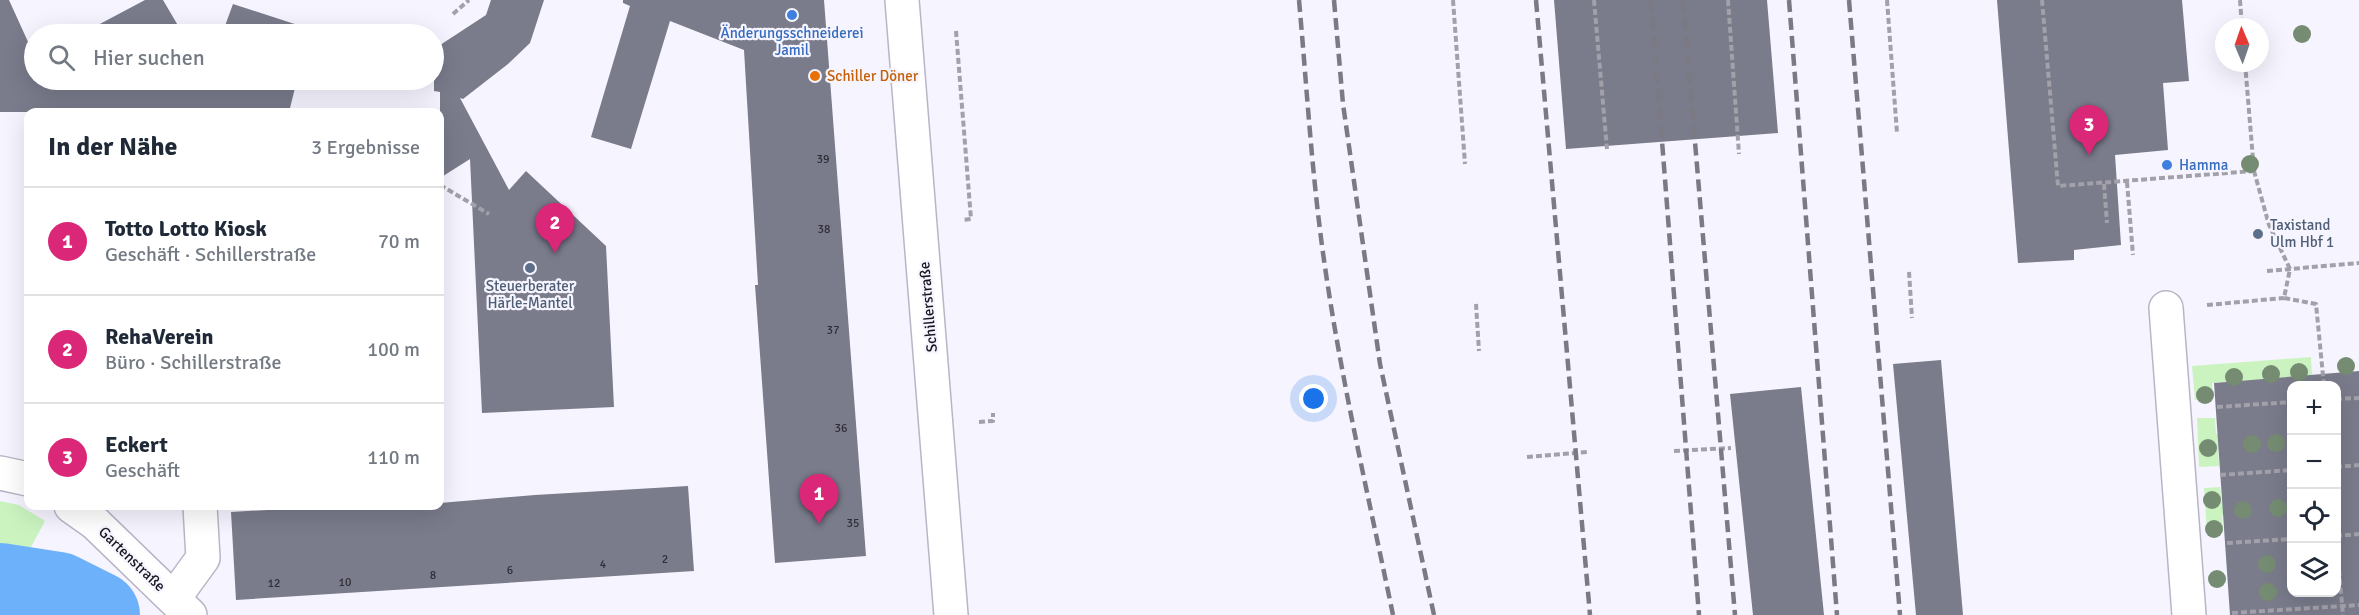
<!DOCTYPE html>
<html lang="de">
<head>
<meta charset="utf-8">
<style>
	body { margin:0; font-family:Signika,sans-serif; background:#f6f6f7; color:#1f2937 }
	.controls { position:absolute; right:18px; bottom:18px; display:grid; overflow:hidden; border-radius:12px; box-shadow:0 6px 24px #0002 }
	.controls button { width:54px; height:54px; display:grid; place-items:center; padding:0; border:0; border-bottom:2px solid #e0e1e3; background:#fff; color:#1f2937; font:30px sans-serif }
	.compass { position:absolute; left:2215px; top:18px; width:54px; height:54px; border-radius:50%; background:#fff; box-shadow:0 6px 24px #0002; rotate:358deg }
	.you { position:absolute; left:1314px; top:399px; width:21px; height:21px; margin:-15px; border:4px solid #fff; border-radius:50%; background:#1a73e8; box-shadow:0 0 0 9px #1a73e833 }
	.badge { display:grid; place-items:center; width:39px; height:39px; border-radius:50%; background:#db2777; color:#fff; font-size:20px; font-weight:700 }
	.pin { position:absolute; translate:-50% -50px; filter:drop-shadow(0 2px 3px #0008) }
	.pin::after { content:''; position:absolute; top:32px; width:21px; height:18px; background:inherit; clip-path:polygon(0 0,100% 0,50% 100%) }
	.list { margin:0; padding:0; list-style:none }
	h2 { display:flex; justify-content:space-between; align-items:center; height:78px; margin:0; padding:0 24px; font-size:26px }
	h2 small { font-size:20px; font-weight:400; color:#747a83 }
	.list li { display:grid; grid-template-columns:39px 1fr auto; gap:18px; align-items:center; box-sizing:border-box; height:108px; padding:0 24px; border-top:2px solid #e0e1e3 }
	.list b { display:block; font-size:22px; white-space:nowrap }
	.list p { margin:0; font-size:20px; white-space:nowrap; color:#747a83 }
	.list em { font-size:20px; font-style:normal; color:#747a83 }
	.icon { flex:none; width:33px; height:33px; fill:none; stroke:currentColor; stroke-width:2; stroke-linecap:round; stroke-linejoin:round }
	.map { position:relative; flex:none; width:2359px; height:615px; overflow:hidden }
	.search { position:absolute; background:#fff; box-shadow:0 6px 24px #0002; left:24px; top:24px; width:420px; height:66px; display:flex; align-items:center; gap:15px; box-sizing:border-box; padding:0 21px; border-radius:33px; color:#747a83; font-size:22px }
	.panel { position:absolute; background:#fff; box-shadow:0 6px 24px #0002; left:24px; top:108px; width:420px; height:402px; border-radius:12px }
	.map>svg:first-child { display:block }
</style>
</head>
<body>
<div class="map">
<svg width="2359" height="615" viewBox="0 0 2359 615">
	<rect width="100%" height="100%" fill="#f6f4fe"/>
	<!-- green -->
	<path fill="#caf3c0" d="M2311 357 2312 376 2212 383 2213 399 2195 400 2192 366Z
		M2197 418H2215L2216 434 2261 432 2263 447 2218 450 2219 466 2199 467Z
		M2220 487 2222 503 2268 500 2269 513 2222 515 2223 532 2207 533 2204 488Z
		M0 501 19 505 45 521 31 547 0 548Z"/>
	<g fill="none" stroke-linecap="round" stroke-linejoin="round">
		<!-- river -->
		<path stroke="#6eb1fb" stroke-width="88" d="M0 587 58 596 96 615"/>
	</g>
	<!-- building -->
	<path fill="#7a7b8b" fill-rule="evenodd" d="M0 0H9L34 55V80H297L289 112H0Z
		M145 0H163L183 34H81Z
		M491 0H544L530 43 508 64 463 99 460 98 509 190 526 171 606 246 614 407 482 413 470 159 440 178V92L434 91V49L486 15Z
		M623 0H824L866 556 775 563 755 285H758L744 50 670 21 631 149 591 137 630 6 623 3Z
		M1554 0H1767L1778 133 1566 149Z
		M1997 0H2182L2189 81 2163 83 2168 150 2115 155 2121 245 2074 250V260L2018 263Z
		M233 4 310 29 308 34H222Z
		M1941 360 1963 615H1916L1893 364Z
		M2359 371V615H2230L2214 383ZM2292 386H2337V592H2292Z
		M1801 387 1824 615H1753L1730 394Z
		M688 486 694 571 236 600 231 512 340 506H440V503L535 495Z"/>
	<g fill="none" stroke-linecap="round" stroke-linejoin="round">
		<defs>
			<path id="minor" d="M902 0 951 615
				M2166 308 2189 615
				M0 473 28 479
				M71 506 95 523 190 615
				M174 598 203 558 200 506"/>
		</defs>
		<!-- minor casing -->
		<use href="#minor" stroke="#b9b5c6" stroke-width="36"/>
		<!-- path -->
		<path stroke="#a2a0a9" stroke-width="4" stroke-dasharray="6 3" stroke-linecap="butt" d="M1453 0 1465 164
			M1594 0 1607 149
			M1728 0 1739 154
			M1887 0 1897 133
			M2042 0 2058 186 2254 171
			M2240 0 2242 27
			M453 14 469 0
			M956 31 971 219 963 220
			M2245 63 2254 171 2269 225 2290 269 2284 298 2316 304 2324 386
			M2127 182 2133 255
			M2104 184 2107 223
			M440 185 489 214
			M2267 271 2359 263
			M2207 305 2284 298
			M2336 399 2359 398
			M2217 407 2292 402
			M979 422 993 421V413
			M1674 451 1731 448
			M1527 457 1588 452
			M2336 467 2359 465
			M2220 475 2292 470
			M2336 534 2343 615
			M2336 536 2359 534
			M2227 543 2292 539
			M2232 613 2359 605"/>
		<!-- minor -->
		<use href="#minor" stroke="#fff" stroke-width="33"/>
		<!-- rail -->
		<path stroke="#7b7a82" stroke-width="4.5" stroke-dasharray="12 6" stroke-linecap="butt" d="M1299 0C1307 89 1312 179 1325 267 1342 384 1369 499 1393 615
			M1334 0 1343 104 1380 364 1434 615
			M1536 0 1590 615
			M1651 0 1699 615
			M1683 0 1735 615
			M1789 0 1837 615
			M1849 0 1900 615"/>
		<!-- path-bridge -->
		<path stroke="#a2a0a9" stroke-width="4" stroke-dasharray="6 3" stroke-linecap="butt" d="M1909 272 1912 318
			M1476 304 1479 351"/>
	</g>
	<!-- trees -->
	<g fill="#758c72">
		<circle cx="2302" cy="34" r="9"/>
		<circle cx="2250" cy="164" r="9"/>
		<circle cx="2346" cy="366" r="9"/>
		<circle cx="2299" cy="372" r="9"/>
		<circle cx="2271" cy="374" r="9"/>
		<circle cx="2234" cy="377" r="9"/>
		<circle cx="2205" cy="395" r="9"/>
		<circle cx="2276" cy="443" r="9"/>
		<circle cx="2252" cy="444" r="9"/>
		<circle cx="2208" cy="448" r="9"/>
		<circle cx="2212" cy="500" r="9"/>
		<circle cx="2278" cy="508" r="9"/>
		<circle cx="2243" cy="510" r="9"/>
		<circle cx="2214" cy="529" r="9"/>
		<circle cx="2267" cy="564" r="9"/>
		<circle cx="2217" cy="579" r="9"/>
		<circle cx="2268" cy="592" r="9"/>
	</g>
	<!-- markers -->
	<g fill="#3f7fe0" stroke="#f6f4fe" stroke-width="2">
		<circle cx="792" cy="15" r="6"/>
		<circle cx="2167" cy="165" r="6"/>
	</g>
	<circle fill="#e8710a" stroke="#f6f4fe" stroke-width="2" cx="815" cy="76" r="6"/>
	<g fill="#5c6f8a" stroke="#f6f4fe" stroke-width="2">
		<circle cx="2258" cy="234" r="6"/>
		<circle cx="530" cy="268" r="6"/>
	</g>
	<g text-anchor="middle" stroke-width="4.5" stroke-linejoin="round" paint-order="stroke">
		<!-- number labels -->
		<g font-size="12" fill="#302f38">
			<text x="823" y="163">39</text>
			<text x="824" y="233">38</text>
			<text x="833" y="334">37</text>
			<text x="841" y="432">36</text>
			<text x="853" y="527">35</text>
			<text x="665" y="563">2</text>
			<text x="603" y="568">4</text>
			<text x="510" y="574">6</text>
			<text x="433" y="579">8</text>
			<text x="345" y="586">10</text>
			<text x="274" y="587">12</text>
		</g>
		<!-- shop labels -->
		<g font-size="15" fill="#366cbe" stroke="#f6f4fe">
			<text x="792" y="38">Änderungsschneiderei<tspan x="792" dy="17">Jamil</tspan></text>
			<text x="2179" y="170" text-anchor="start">Hamma</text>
		</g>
		<!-- food labels -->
		<g font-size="15" fill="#c56008" stroke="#f6f4fe" text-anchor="start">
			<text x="827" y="81">Schiller Döner</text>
		</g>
		<!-- service labels -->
		<g font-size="15" fill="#4e5e75" stroke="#f6f4fe" text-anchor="start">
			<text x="2270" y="230">Taxistand<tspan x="2270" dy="17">Ulm Hbf 1</tspan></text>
			<text x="530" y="291" text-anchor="middle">Steuerberater<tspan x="530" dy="17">Härle-Mantel</tspan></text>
		</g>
		<!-- street labels -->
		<g font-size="15" fill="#17161c" stroke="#f6f4fe">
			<text transform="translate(928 307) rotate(-95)" y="5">Schillerstraße</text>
			<text transform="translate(132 559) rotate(44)" y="5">Gartenstraße</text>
		</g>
	</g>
</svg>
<div class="controls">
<button>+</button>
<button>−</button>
<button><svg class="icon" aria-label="locate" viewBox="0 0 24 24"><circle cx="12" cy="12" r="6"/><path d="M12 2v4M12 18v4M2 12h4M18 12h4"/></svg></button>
<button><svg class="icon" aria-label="layers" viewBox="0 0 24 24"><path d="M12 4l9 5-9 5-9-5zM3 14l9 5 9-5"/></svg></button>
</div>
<svg class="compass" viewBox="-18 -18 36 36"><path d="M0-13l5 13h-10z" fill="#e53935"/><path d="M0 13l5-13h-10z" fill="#747a83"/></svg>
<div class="you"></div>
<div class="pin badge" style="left:819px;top:524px">1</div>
<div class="pin badge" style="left:555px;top:253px">2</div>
<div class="pin badge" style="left:2089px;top:155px">3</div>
<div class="search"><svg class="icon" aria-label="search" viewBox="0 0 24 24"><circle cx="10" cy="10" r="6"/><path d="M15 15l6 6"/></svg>Hier suchen</div>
<section class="panel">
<h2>In der Nähe<small>3 Ergebnisse</small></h2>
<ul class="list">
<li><span class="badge">1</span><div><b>Totto Lotto Kiosk</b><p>Geschäft · Schillerstraße</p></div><em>70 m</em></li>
<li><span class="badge">2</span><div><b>RehaVerein</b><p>Büro · Schillerstraße</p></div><em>100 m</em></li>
<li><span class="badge">3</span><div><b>Eckert</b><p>Geschäft</p></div><em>110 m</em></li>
</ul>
</section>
</div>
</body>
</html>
